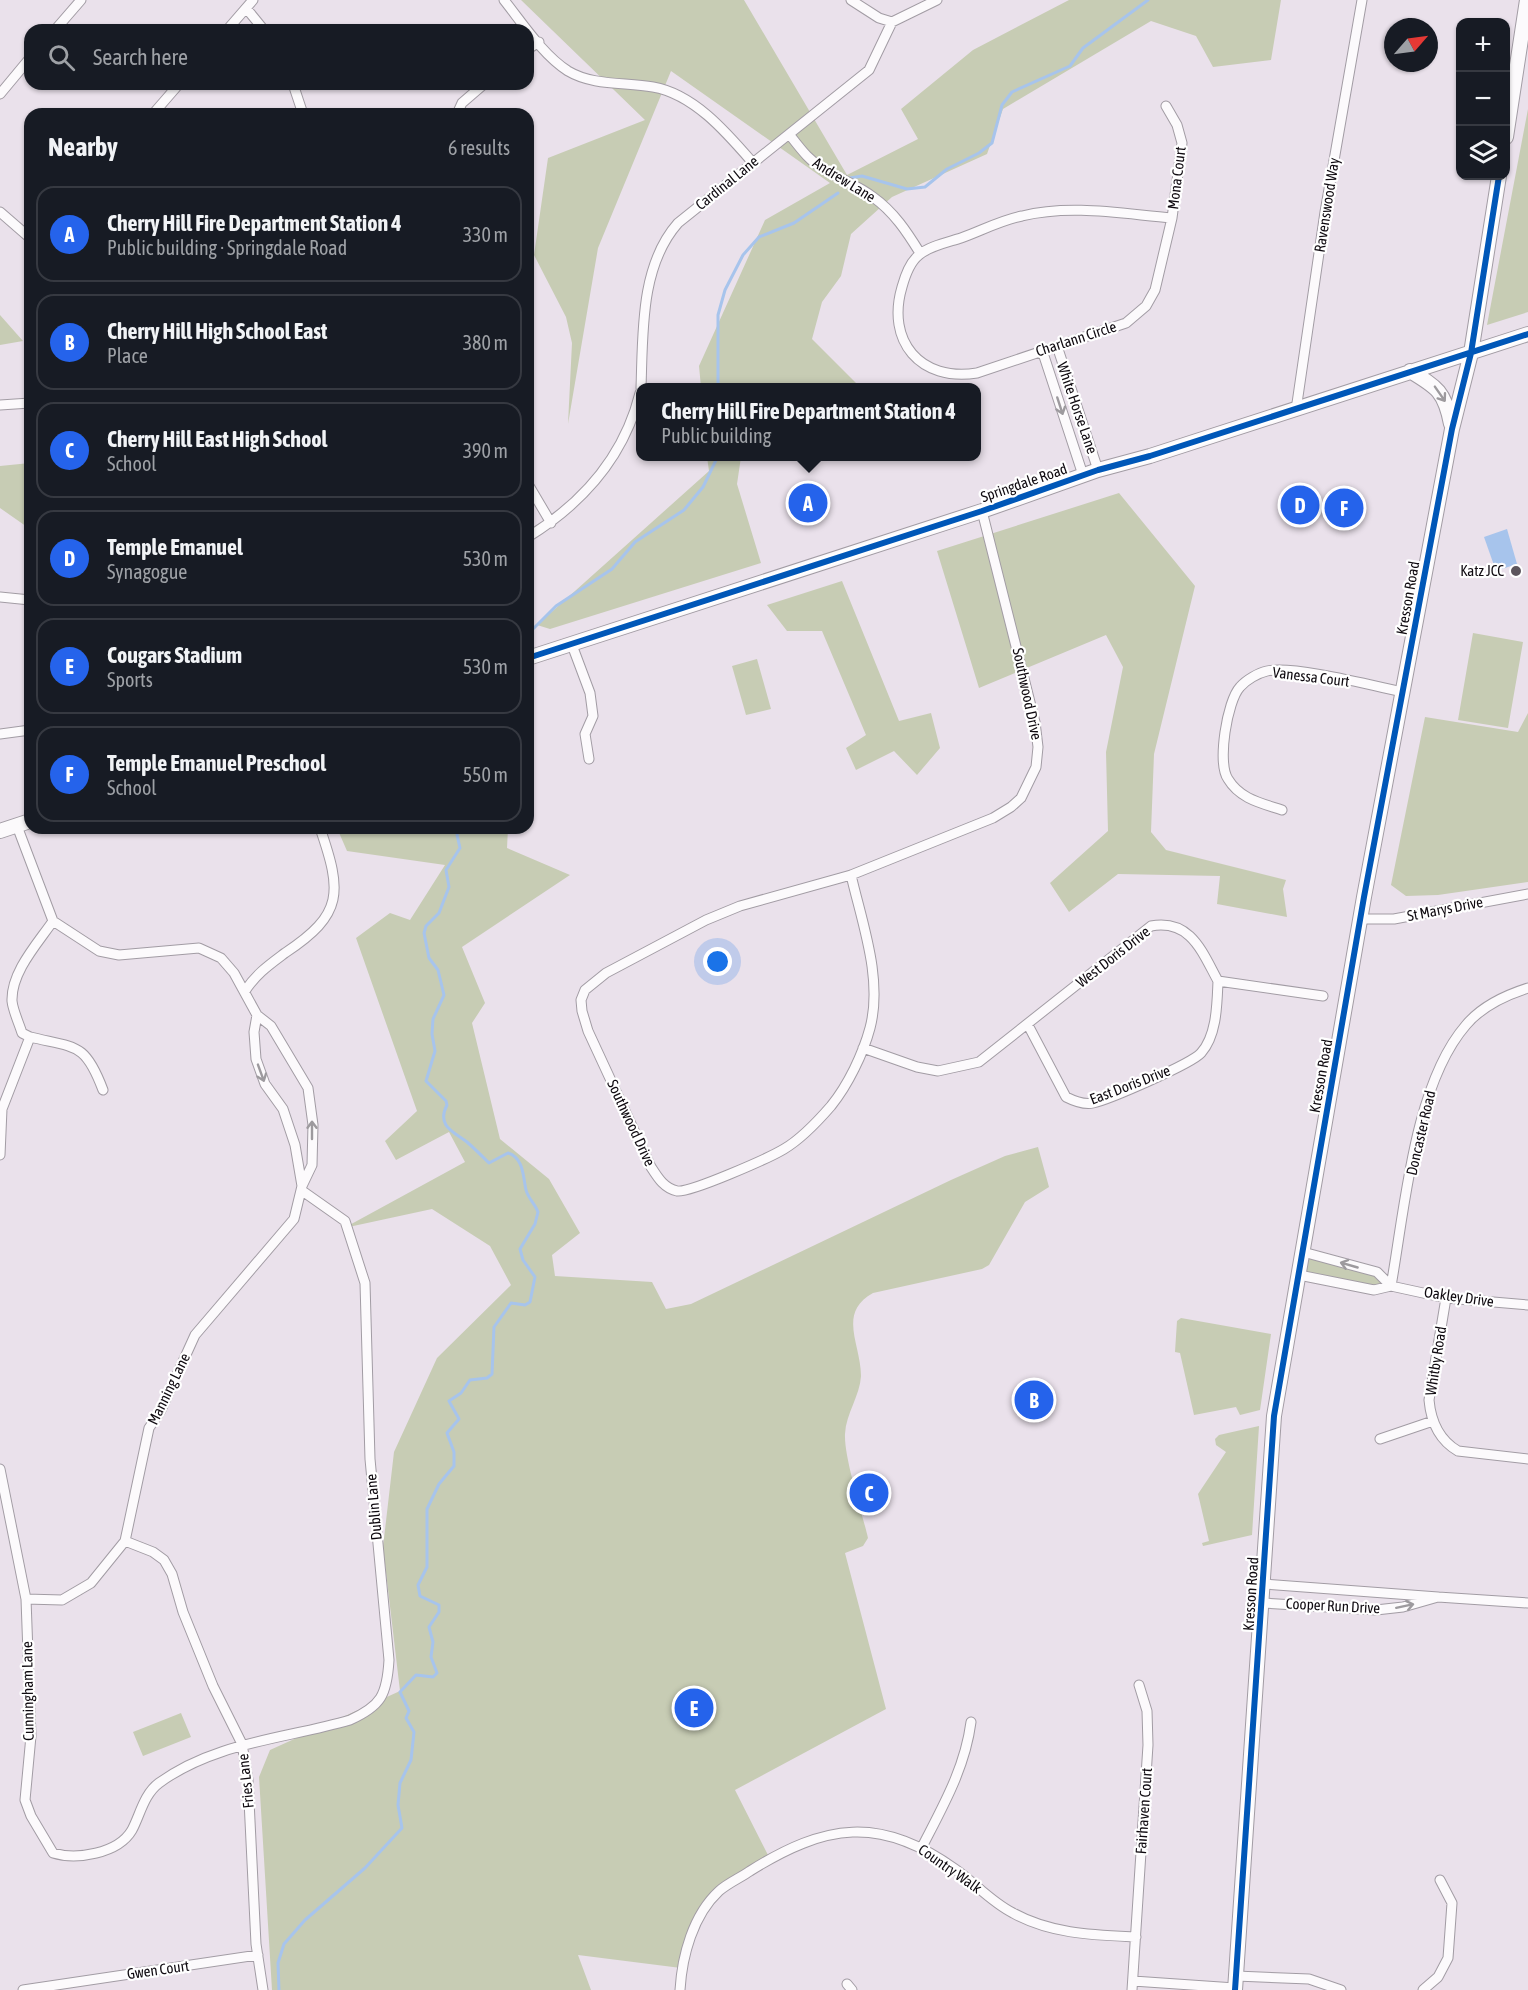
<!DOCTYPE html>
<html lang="en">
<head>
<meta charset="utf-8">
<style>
	body { margin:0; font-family:"Asap Condensed",sans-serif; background:#242831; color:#f1f3f6 }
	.controls { position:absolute; right:18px; top:18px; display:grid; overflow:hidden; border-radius:12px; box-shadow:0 2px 4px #0004 }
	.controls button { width:54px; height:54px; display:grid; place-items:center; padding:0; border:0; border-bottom:2px solid #363941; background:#171b24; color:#f1f3f6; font:30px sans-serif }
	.compass { position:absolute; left:1384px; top:18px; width:54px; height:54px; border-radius:50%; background:#171b24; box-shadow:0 2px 4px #0004; rotate:62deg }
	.you { position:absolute; left:718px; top:962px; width:21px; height:21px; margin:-15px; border:4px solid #fff; border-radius:50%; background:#1a73e8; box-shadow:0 0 0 9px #1a73e833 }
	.badge { display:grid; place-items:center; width:39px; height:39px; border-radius:50%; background:#2563eb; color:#fff; font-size:20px; font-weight:700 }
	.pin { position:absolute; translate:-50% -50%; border:3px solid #fff; box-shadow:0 2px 6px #0006 }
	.popup { position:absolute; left:636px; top:383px; width:345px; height:78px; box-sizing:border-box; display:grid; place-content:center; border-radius:12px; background:#171b24; filter:drop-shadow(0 2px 4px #0005); font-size:20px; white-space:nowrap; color:#9ea1a6 }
	.popup b { font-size:22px; color:#f1f3f6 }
	.popup::after { content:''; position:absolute; left:50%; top:100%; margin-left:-12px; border:12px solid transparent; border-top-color:#171b24 }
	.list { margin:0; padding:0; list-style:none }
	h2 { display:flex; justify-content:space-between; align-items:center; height:78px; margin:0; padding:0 24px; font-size:26px }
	h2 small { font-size:20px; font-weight:400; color:#9ea1a6 }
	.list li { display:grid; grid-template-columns:39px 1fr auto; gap:18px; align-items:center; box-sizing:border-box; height:96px; margin:0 12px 12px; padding:0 12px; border:2px solid #363941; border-radius:18px }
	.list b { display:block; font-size:22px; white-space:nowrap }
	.list p { margin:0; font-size:20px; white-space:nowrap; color:#9ea1a6 }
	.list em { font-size:20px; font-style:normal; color:#9ea1a6 }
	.icon { flex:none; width:33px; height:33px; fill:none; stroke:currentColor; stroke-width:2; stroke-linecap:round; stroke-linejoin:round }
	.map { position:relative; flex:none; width:1528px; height:1990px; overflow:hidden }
	.search { position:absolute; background:#171b24; box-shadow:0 2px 4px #0004; left:24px; top:24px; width:510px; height:66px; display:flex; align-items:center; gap:15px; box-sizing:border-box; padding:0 21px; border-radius:18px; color:#9ea1a6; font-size:22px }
	.panel { position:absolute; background:#171b24; box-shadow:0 2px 4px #0004; left:24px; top:108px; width:510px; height:726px; border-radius:18px }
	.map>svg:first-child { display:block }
</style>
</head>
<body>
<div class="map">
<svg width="1528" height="1990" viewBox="0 0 1528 1990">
	<rect width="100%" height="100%" fill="#eae1eb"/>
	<!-- green -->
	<path fill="#c7ccb4" d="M521 0H744L847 175 918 139 901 109 973 50 1069 0H1281L1271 60 1213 67 1196 36 1151 21 1003 109 987 154 892 197 851 234 841 276 822 302 812 339 857 384V387H701L699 366 765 220 830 183 671 71 598 248 568 424 572 343 566 317 534 255 548 158 645 120Z
		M1528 109V312L1487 325Z
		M0 315 23 341 0 345Z
		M707 457H741L737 484 761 563 550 629 537 625 709 471Z
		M30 463V529L0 508V466Z
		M1119 493 1195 586 1154 754 1151 832 1166 850 1286 880 1283 889 1287 917 1217 904 1220 876 1118 874 1069 912 1050 883 1108 831 1106 752 1123 667 1106 635 979 688 937 551Z
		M842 581 899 721 931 713 940 748 917 775 894 751 856 770 846 748 866 735 822 631H787L767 605Z
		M1473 633 1523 642 1508 728 1458 720Z
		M757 659 771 709 746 715 732 666Z
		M1528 713V882L1438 895 1406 896 1391 885 1425 717 1518 732Z
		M337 828H508L507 848 570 875 462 947 485 1003 472 1023 500 1139 549 1179 580 1233 552 1255 555 1276 652 1282 666 1309 691 1304 951 1180 1005 1156 1038 1147 1049 1187 1025 1202 989 1265 982 1269 873 1293C837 1313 861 1344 861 1376 860 1396 846 1413 845 1434 844 1458 862 1512 868 1538L863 1546 845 1553 886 1709 735 1790 770 1859 719 1891 708 1906 681 1968 578 1955 591 1990H272L259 1777 270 1750 400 1691 383 1547 394 1452 437 1358 511 1285 490 1246 432 1209 344 1228 465 1162 449 1132 396 1160 385 1141 417 1111 356 938 390 913 410 920 445 865 347 851Z
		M1303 1252 1377 1272 1391 1286 1374 1290 1299 1275Z
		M1181 1318 1271 1334 1260 1410 1240 1415 1236 1407 1194 1415 1180 1353 1175 1352 1177 1321Z
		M1259 1426 1252 1535 1203 1546 1202 1543 1209 1541 1198 1494 1226 1452 1216 1445 1215 1439 1219 1435Z
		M181 1713 191 1737 143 1756 133 1732Z"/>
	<!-- water -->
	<path fill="#a7c4ec" d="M1507 529 1517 564 1496 571 1484 537Z"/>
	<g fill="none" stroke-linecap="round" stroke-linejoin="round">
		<!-- stream -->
		<path stroke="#a7c4ec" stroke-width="3" d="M850 178 862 176 907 189 925 187 947 169 979 153 992 143 1002 105 1012 92 1070 66 1083 48 1148 0
			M718 388V315L725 290 743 255 759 237 794 223 838 193
			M528 634 556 606 612 569 635 542 684 510 703 487 718 456
			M279 1990 278 1963 284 1944 305 1920 365 1868 402 1828 398 1805 400 1783 411 1760 414 1732 406 1718 409 1711 400 1692 416 1675 433 1677 437 1673 431 1657 433 1642 429 1627 439 1612V1605L420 1596 418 1585 427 1567V1509L439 1484 454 1466V1452L447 1433 459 1419 449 1401 461 1393 470 1380 487 1378 492 1374 494 1327 511 1303 525 1305 530 1302 535 1277 523 1260 520 1249 535 1224 538 1212C535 1204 528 1198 526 1190 523 1177 524 1158 508 1153L489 1163C482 1156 475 1149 467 1142 454 1132 436 1126 447 1105L446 1101 426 1081 435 1051 432 1034 433 1019 444 995 438 970 429 958 424 933 426 926 439 913 449 887 446 870 460 848 457 835 460 828"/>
		<defs>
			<path id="street" d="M504 0C523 24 543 55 568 71 593 86 625 82 653 87 694 94 727 133 753 163
				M851 0 879 18 892 22 937 0
				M246 8 264 30
				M55 30 81 0
				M227 30 253 0
				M528 49 539 42
				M293 84 303 114
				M0 94 30 58
				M1166 106 1177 125 1182 143 1172 218 1155 290 1146 306 1126 323 977 373C920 382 886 341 902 287 905 276 910 262 919 255 929 246 949 242 961 238 981 231 1001 220 1022 216 1071 204 1123 214 1172 218
				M153 114 179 84
				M457 114 462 103 484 84
				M789 134C800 148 809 161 825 170 840 179 859 186 873 197 894 212 907 232 920 253
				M0 212 30 238
				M1057 346 1098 470
				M1042 350 1083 475
				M641 388C643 333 640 266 678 223L869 70 892 22
				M0 405 30 403
				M1296 410 1325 212 1362 0
				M528 484 551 523
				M528 537C583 503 624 457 640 393
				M0 597 30 600
				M572 645 590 693 593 716 585 734 589 759
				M0 734 30 730
				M1282 810C1261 803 1240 799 1228 779 1217 763 1227 701 1240 687 1246 680 1258 673 1267 671 1293 665 1374 686 1403 692
				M17 826 53 921 99 951 119 955 199 948 221 958 234 973 257 1015 271 1026 308 1088 313 1125 312 1165 302 1186
				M851 875C862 923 883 979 870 1028 863 1054 848 1085 831 1106 818 1121 801 1139 784 1149 769 1158 690 1193 677 1191 664 1188 658 1178 651 1167L588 1031 582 1011 581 1000 585 990 606 973 706 920 740 906 851 875 993 818 1011 807 1021 798 1036 767 1038 747 1035 722 982 511
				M1361 919H1394L1528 894
				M1218 981 1323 996
				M245 991C256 974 269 965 285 953 344 914 342 892 320 828
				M1028 1025 1066 1097C1074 1101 1084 1105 1093 1103 1110 1099 1191 1064 1201 1053 1217 1035 1217 1004 1218 981
				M30 1037C76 1048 85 1042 103 1090
				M863 1048 917 1067 938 1071 979 1062 1151 926C1191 919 1202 952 1218 981
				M0 1155 2 1109 30 1037 22 1033C19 1023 13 1011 12 1001 11 972 38 943 53 921
				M1303 1252 1377 1272 1391 1286
				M1299 1275 1374 1290 1391 1286 1446 1298 1528 1305
				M1391 1286C1405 1208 1414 1085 1466 1025 1481 1007 1506 995 1528 988
				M1446 1298 1429 1400C1431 1422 1439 1440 1458 1451L1528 1459
				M1380 1439 1433 1421
				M0 1469 26 1599 31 1736 25 1800 31 1816 53 1853C76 1860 118 1854 132 1830 140 1815 144 1794 159 1783 215 1742 285 1739 350 1720 381 1706 387 1695 389 1660L370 1459 365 1283 345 1221 301 1190
				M125 1541 153 1552 164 1560 172 1574 183 1612 213 1686 242 1744 248 1780 256 1944 263 1990
				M1438 1597 1528 1603
				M26 1599 62 1600 91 1583 125 1541 149 1428 160 1412 195 1335 294 1219 302 1186 295 1145 283 1109 265 1084 256 1059 254 1032 257 1015
				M1263 1603 1376 1610 1403 1607 1438 1597 1264 1584
				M922 1847C943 1806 965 1768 971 1722
				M1236 1976 1309 1979 1341 1990
				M1133 1981 1235 1988
				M847 1984 852 1990
				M23 1990 258 1955
				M680 1990C682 1956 693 1915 719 1891 728 1883 740 1878 750 1871 825 1824 880 1815 955 1869 975 1883 991 1902 1013 1913 1051 1934 1093 1935 1136 1937
				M1132 1990 1148 1745 1147 1711 1139 1685
				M1423 1990 1438 1977 1448 1958 1452 1903 1440 1880"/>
			<path id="secondary" d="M1506 137 1527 0
				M1410 371C1437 387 1445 392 1451 424
				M528 658 982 511 1098 470 1150 456 1528 334
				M0 831 30 821
				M1235 1990 1274 1416 1364 897 1452 429 1471 353 1499 176"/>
		</defs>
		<!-- street casing -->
		<use href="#street" stroke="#a29ca4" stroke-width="11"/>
		<!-- secondary casing -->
		<use href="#secondary" stroke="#a29ca4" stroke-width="16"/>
		<!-- street -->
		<use href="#street" stroke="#fcfafc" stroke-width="9"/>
		<!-- secondary -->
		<use href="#secondary" stroke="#fcfafc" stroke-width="14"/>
		<defs>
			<path id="cycleway" d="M528 658 982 511 1098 470 1150 456 1528 334
				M1235 1990 1274 1416 1364 897 1452 429 1471 353 1499 176"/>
		</defs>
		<!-- cycleway casing -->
		<use href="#cycleway" stroke="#fff" stroke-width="10"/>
		<!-- cycleway -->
		<use href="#cycleway" stroke="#0057b8" stroke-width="6"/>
	</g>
	<!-- one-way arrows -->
	<defs><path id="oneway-shaft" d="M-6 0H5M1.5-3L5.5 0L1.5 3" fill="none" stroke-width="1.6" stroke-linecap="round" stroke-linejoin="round" transform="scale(1.5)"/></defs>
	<g stroke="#9d9a9e">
		<use href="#oneway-shaft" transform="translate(1440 394) rotate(55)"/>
		<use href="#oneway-shaft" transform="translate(1060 406) rotate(72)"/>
		<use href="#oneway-shaft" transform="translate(261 1073) rotate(70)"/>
		<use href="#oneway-shaft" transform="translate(312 1130) rotate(-90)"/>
		<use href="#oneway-shaft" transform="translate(1349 1265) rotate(-164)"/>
		<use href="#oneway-shaft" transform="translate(1405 1606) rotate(-12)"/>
	</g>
	<!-- markers -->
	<circle fill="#5c555d" stroke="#fff" stroke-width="2" cx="1516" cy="571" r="6"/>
	<g text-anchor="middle" stroke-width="4.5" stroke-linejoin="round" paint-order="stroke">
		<!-- street labels -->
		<g font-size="15" fill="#0f0a10" stroke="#fff">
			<text transform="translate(1177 178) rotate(-83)" y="5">Mona Court</text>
			<text transform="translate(844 180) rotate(32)" y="5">Andrew Lane</text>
			<text transform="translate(727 183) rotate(-39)" y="5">Cardinal Lane</text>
			<text transform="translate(1327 205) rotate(-81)" y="5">Ravenswood Way</text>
			<text transform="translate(1076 339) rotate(-18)" y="5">Charlann Circle</text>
			<text transform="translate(1077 408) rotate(71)" y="5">White Horse Lane</text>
			<text transform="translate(1024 483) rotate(-19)" y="5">Springdale Road</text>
			<text transform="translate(1408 598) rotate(-80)" y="5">Kresson Road</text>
			<text transform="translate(1311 677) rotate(7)" y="5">Vanessa Court</text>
			<text transform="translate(1027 694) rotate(78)" y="5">Southwood Drive</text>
			<text transform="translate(1445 909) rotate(-11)" y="5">St Marys Drive</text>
			<text transform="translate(1113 957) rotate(-38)" y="5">West Doris Drive</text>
			<text transform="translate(1321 1076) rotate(-80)" y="5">Kresson Road</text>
			<text transform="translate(1130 1085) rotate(-21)" y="5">East Doris Drive</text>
			<text transform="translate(631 1123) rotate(65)" y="5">Southwood Drive</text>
			<text transform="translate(1421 1133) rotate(-77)" y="5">Doncaster Road</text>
			<text transform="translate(1459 1297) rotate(8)" y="5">Oakley Drive</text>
			<text transform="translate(1436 1361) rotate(-81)" y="5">Whitby Road</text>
			<text transform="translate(169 1389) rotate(-64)" y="5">Manning Lane</text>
			<text transform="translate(374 1507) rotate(-95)" y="5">Dublin Lane</text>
			<text transform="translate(1251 1594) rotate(-86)" y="5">Kresson Road</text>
			<text transform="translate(1333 1606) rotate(3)" y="5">Cooper Run Drive</text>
			<text transform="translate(28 1691) rotate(-91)" y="5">Cunningham Lane</text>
			<text transform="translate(246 1781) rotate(-96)" y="5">Fries Lane</text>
			<text transform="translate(1144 1811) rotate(-86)" y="5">Fairhaven Court</text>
			<text transform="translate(950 1869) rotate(35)" y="5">Country Walk</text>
			<text transform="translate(158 1970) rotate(-8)" y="5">Gwen Court</text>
		</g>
		<!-- poi labels -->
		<g font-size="15" fill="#0f0a10" stroke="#fff" text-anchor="end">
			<text x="1504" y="576">Katz JCC</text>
		</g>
	</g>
</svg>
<div class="controls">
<button>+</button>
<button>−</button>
<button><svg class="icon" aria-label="layers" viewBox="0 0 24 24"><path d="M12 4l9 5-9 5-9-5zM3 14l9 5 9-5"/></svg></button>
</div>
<svg class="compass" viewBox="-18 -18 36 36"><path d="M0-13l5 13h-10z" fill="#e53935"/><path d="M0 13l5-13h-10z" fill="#9ea1a6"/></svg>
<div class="you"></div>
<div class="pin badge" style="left:808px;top:503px">A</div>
<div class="popup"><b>Cherry Hill Fire Department Station 4</b>Public building</div>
<div class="pin badge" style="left:1034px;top:1400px">B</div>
<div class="pin badge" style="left:869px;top:1493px">C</div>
<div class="pin badge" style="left:1300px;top:505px">D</div>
<div class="pin badge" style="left:694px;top:1708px">E</div>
<div class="pin badge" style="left:1344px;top:508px">F</div>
<div class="search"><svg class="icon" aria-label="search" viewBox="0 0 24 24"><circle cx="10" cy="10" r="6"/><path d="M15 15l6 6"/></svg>Search here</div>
<section class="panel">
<h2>Nearby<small>6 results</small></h2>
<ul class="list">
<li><span class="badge">A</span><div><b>Cherry Hill Fire Department Station 4</b><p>Public building · Springdale Road</p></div><em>330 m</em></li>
<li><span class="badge">B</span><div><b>Cherry Hill High School East</b><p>Place</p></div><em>380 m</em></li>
<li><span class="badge">C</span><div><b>Cherry Hill East High School</b><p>School</p></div><em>390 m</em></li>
<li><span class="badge">D</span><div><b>Temple Emanuel</b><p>Synagogue</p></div><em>530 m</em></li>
<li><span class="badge">E</span><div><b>Cougars Stadium</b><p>Sports</p></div><em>530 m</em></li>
<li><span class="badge">F</span><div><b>Temple Emanuel Preschool</b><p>School</p></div><em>550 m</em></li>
</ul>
</section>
</div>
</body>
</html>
